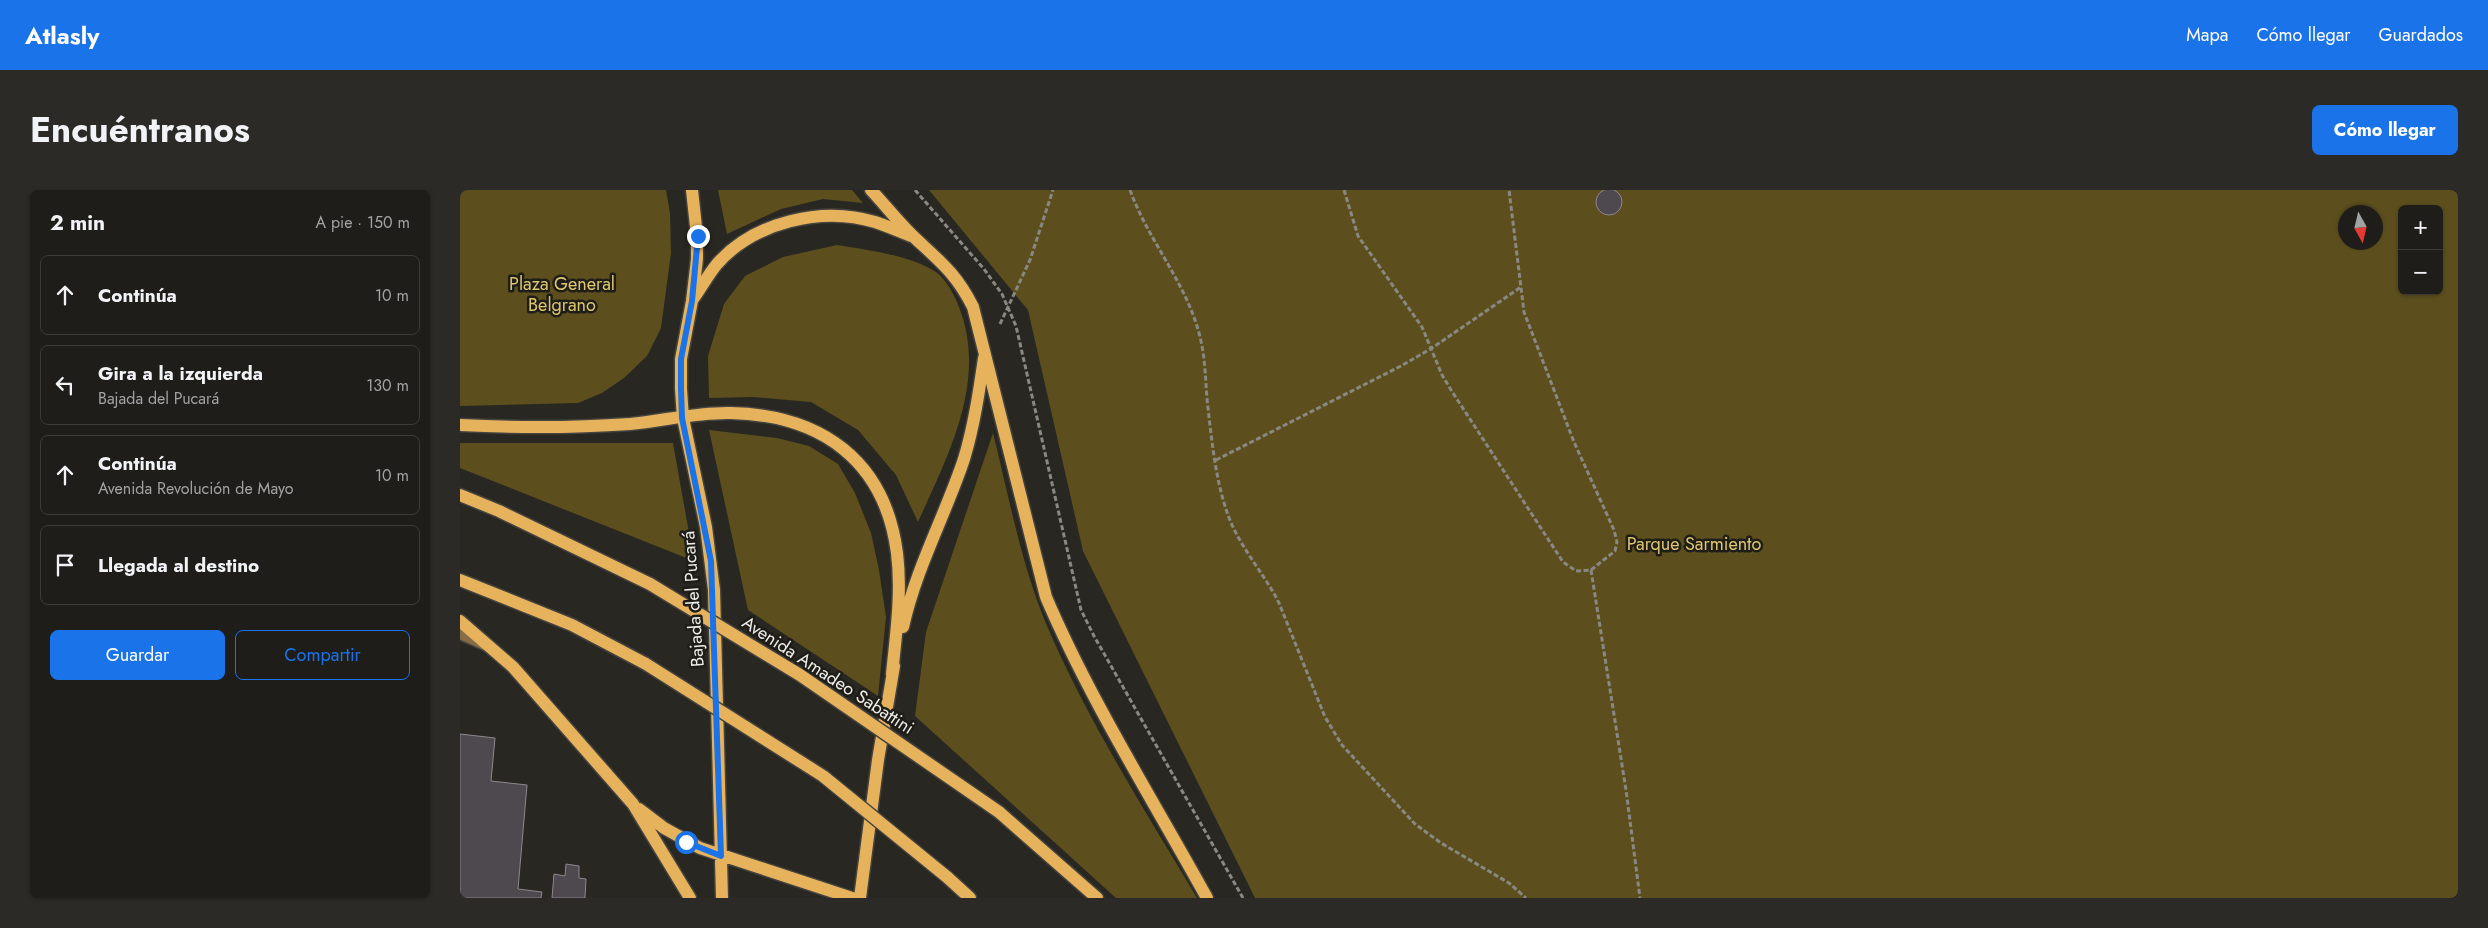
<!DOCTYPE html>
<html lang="es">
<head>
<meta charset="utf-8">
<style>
	body { margin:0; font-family:Jost,sans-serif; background:#2b2a27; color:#f1f3f6 }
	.controls { position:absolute; right:15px; top:15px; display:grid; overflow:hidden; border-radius:8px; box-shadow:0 1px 4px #0004 }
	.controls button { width:45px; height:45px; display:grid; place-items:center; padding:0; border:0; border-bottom:1px solid #3c3b39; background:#1e1d1a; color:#f1f3f6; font:25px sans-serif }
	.compass { position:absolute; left:1878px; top:15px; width:45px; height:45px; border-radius:50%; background:#1e1d1a; box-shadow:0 1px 4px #0004; rotate:172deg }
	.stop { position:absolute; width:15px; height:15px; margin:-11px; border:4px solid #1a73e8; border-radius:50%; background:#fff }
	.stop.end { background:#1a73e8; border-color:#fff; box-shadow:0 1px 5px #0008 }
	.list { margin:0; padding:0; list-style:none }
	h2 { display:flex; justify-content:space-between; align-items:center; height:65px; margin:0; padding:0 20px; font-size:21px }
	h2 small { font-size:16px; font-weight:400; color:#a1a2a2 }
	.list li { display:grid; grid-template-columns:32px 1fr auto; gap:15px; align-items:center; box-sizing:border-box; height:80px; margin:0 10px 10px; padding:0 10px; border:1px solid #3c3b39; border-radius:8px }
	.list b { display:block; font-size:19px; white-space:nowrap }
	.list p { margin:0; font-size:16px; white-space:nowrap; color:#a1a2a2 }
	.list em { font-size:16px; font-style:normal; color:#a1a2a2 }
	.actions { display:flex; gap:10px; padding:15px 20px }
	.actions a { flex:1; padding:11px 0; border:1px solid #1a73e8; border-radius:8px; text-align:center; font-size:18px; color:#1a73e8 }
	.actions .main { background:#1a73e8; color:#fff }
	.icon { flex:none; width:28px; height:28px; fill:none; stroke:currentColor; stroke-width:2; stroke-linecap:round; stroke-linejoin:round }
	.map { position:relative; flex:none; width:1998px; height:708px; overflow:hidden; border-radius:8px }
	header { display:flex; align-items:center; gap:30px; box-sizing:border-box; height:70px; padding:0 25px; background:#1a73e8; color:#fff }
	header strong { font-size:24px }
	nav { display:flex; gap:28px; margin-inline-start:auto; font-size:18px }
	.intro { display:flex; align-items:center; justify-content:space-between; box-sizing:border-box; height:120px; padding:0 30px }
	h1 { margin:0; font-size:35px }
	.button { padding:12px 22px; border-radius:8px; background:#1a73e8; color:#fff; font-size:18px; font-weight:700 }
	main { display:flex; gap:30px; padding:0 30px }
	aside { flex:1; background:#1e1d1a; border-radius:8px; box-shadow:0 1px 4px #0004 }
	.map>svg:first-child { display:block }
</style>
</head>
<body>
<header>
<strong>Atlasly</strong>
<nav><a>Mapa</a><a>Cómo llegar</a><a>Guardados</a></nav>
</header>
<div class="intro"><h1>Encuéntranos</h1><a class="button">Cómo llegar</a></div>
<main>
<aside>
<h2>2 min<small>A pie · 150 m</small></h2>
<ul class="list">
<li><svg class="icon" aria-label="ahead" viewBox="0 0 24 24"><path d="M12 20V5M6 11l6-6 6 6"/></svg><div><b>Continúa</b></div><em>10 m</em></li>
<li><svg class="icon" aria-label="left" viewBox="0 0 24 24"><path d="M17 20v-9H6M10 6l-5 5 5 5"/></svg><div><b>Gira a la izquierda</b><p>Bajada del Pucará</p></div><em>130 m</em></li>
<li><svg class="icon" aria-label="ahead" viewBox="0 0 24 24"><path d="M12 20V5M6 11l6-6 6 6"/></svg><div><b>Continúa</b><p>Avenida Revolución de Mayo</p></div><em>10 m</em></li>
<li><svg class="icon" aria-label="arrive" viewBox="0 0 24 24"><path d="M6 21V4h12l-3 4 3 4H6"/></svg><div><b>Llegada al destino</b></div></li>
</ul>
<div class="actions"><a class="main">Guardar</a><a>Compartir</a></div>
</aside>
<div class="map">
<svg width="1998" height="708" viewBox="0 0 1998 708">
	<rect width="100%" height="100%" fill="#282722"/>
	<!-- green -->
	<path fill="#5c4f1d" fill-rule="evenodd" d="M0 0H206L210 23 211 63 201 138 187 166 164 188 142 203 118 213 0 216Z
		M258 0H392L403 13 363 9 321 19 267 44Z
		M469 0H1998V708H795L623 361 568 120ZM1942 19H1979V101H1942ZM1886 22H1916V52H1886Z
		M377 55C407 60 450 65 476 82 486 89 495 106 499 117 528 191 488 265 458 332L436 285 398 240 351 212 293 207 249 208 248 166 264 114 285 86 323 67Z
		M249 240 317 248 349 256 378 274 395 303 411 343 419 380 426 427 418 506 288 420Z
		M533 243C549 307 561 374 587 436 628 531 684 619 737 708H656L455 526 466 442Z
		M0 253H213L234 371 0 278Z"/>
	<!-- building -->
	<path fill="#4d494e" stroke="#8d888e" d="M1136 12a13 13 0 1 1 26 0a13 13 0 1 1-26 0Z
		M0 544 35 548 31 591 67 595 58 699 82 702 81 708H0Z
		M106 674 119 676V688L126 689 125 708H92L94 684 105 686Z"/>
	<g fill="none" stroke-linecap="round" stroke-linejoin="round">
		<defs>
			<path id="minor" d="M0 443 25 454"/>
			<path id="major" d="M232 0 237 46V69L232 111 221 169V199L223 228 246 337 254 400 262 708
				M411 0C426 16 440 34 456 49 482 73 497 85 513 117L586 407C630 510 693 610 747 708
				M233 109C241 98 248 85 257 74 294 32 362 16 415 32 427 36 439 41 451 46
				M0 235C57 238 113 238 170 234 203 231 237 222 271 223 362 225 425 271 437 363 442 403 436 444 432 484
				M0 305 39 321 190 394
				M0 390 112 435 186 474
				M0 431 53 477 173 614 230 708
				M443 437C456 378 485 326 504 269 514 236 519 202 524 168
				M179 619 204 638 240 658 392 708
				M539 622 637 708
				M487 687 510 708
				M400 708 418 570 434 476"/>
		</defs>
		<!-- minor casing -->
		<use href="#minor" stroke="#44433e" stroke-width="15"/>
		<!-- major casing -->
		<use href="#major" stroke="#44433e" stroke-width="15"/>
		<!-- path -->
		<path stroke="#898883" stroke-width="3" stroke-dasharray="5 2.5" stroke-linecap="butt" d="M455 0 524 79 542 104 556 136 621 420 634 446 783 708
			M670 0C688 50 725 91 739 143 746 168 745 192 748 218 752 253 756 292 768 325 780 358 804 383 819 413L865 527 882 555 955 634 981 653 1049 693 1066 708
			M884 0 898 46 962 137 982 185 993 203 1103 372 1116 381 1131 380 1155 361 1157 352 1154 340 1114 252 1064 122 1049 0
			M540 134 570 70 593 0
			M756 270 941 176 972 158 1061 97
			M1131 380 1166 600 1180 708"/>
		<!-- minor -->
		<use href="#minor" stroke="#866d45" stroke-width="12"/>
		<!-- major -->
		<use href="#major" stroke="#e7b25c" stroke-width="12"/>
		<defs>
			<path id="major-bridge" d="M190 394 340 485 539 622
				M186 474 363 586 487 687"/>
		</defs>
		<!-- major-bridge casing -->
		<use href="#major-bridge" stroke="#44433e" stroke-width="15" stroke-linecap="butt"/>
		<!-- major-bridge -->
		<use href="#major-bridge" stroke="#e7b25c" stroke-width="12"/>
	</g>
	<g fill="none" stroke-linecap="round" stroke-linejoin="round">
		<!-- route -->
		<path stroke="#1a73e8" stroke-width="6" d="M226 652 261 666 251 371 222 228 221 199V169L232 111 238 46"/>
	</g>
	<g text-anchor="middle" stroke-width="5" stroke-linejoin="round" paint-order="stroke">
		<!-- park labels -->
		<g font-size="18" fill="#dec66e" stroke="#1f1d18">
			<text x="102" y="100">Plaza General<tspan x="102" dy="21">Belgrano</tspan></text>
			<text x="1234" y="360">Parque Sarmiento</text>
		</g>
		<!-- street labels -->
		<g font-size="18" fill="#edece8" stroke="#1f1d18">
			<text transform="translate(233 409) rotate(-94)" y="6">Bajada del Pucará</text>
			<text transform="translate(368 485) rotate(33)" y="6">Avenida Amadeo Sabattini</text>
		</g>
	</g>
</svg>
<div class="controls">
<button>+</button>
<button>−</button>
</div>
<svg class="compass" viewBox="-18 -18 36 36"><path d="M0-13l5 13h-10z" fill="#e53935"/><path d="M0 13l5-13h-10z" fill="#a1a2a2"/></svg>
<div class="stop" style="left:226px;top:652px"></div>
<div class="stop end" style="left:238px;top:46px"></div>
</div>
</main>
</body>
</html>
